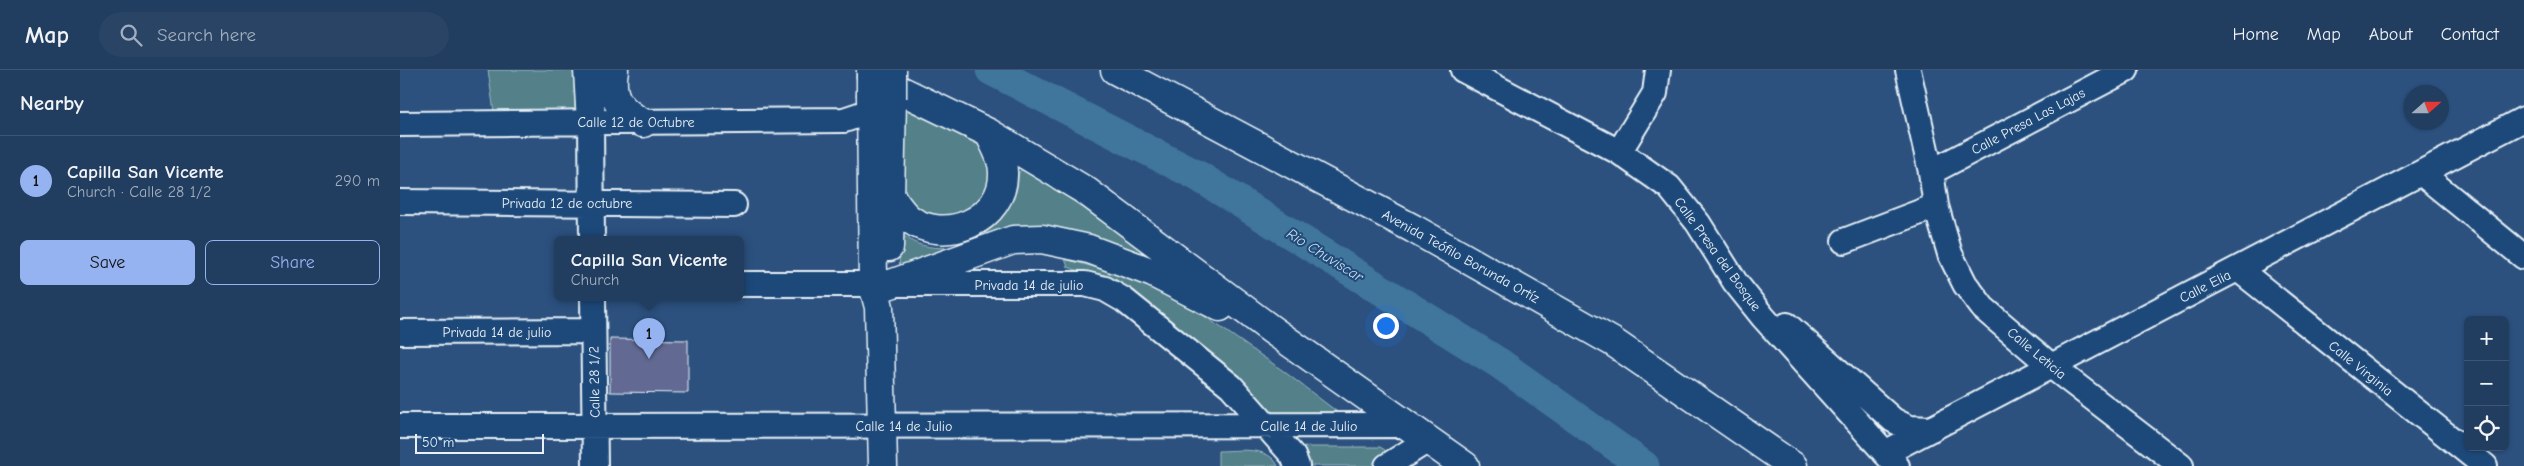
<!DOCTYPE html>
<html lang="en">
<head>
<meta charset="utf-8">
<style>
	body { margin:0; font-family:"Comic Neue",sans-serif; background:#294465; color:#f1f3f6 }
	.controls { position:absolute; right:15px; bottom:15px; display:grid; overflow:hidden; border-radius:8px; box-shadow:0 1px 4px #0004 }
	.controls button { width:45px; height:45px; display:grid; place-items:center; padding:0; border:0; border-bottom:1px solid #3e5674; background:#213d5f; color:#f1f3f6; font:25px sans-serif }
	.compass { position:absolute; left:2004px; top:15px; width:45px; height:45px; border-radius:50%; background:#213d5f; box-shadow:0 1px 4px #0004; rotate:69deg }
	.scale { position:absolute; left:15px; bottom:12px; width:129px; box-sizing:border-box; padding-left:5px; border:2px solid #e8f1f8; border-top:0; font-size:14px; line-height:18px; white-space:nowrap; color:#e8f1f8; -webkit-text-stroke:4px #1f4a7a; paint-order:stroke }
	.you { position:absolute; left:985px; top:255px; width:18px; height:18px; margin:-12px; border:4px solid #fff; border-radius:50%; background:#1a73e8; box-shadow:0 0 0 8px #1a73e833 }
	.badge { display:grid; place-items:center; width:32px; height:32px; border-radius:50%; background:#95b2f1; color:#111; font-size:16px; font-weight:700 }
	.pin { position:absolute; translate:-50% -41px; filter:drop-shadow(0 1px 2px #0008) }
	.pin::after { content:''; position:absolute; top:26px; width:18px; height:15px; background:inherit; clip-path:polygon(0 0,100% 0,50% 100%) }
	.popup { position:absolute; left:154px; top:166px; width:190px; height:65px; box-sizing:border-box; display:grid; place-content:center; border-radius:8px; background:#213d5f; filter:drop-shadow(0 1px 4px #0005); font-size:16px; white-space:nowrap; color:#a2aebd }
	.popup b { font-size:19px; color:#f1f3f6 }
	.popup::after { content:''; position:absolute; left:50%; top:100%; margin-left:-10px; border:10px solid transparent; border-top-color:#213d5f }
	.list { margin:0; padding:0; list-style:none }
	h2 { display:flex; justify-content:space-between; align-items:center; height:65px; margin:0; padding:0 20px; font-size:21px }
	h2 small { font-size:16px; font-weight:400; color:#a2aebd }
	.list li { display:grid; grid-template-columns:32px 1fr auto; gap:15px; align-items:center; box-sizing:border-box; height:90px; padding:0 20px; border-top:1px solid #3e5674 }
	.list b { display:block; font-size:19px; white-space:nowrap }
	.list p { margin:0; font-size:16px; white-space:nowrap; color:#a2aebd }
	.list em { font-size:16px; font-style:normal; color:#a2aebd }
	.actions { display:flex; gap:10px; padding:15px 20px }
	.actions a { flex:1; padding:11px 0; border:1px solid #95b2f1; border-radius:8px; text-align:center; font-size:18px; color:#95b2f1 }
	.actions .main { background:#95b2f1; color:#111 }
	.icon { flex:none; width:28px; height:28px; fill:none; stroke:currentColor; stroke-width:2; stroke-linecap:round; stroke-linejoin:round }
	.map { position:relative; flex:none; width:2124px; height:396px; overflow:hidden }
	header { display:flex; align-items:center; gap:30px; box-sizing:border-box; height:70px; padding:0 25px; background:#213d5f; border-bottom:1px solid #3e5674 }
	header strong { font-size:24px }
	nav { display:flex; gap:28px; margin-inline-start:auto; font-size:18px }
	.search { width:350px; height:45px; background:#294465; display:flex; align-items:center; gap:12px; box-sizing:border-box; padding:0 18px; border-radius:28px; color:#a2aebd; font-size:19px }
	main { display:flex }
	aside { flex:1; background:#213d5f }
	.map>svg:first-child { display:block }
</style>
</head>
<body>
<header>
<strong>Map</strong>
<div class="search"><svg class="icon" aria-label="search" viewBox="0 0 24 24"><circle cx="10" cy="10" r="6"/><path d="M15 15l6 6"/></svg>Search here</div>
<nav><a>Home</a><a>Map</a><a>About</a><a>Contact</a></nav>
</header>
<main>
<aside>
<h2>Nearby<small></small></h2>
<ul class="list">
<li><span class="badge">1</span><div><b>Capilla San Vicente</b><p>Church · Calle 28 1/2</p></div><em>290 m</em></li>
</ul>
<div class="actions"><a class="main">Save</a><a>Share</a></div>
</aside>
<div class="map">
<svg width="2124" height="396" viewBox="0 0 2124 396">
	<rect width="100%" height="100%" fill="#2c517f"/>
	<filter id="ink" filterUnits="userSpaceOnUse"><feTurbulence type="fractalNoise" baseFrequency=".02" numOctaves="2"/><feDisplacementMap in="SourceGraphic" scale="10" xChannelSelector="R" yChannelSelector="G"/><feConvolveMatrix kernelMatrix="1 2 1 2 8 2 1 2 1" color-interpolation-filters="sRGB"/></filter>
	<g filter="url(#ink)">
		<!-- green -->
		<path fill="#528089" stroke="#9db8c0" d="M88 0H173L175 40 94 42Z
			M508 31 581 73 593 106 579 136 550 150C540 147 525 145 517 139 490 119 505 61 508 31Z
			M624 97 767 196 689 170 500 198 497 162C505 166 513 173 521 175 561 186 601 162 615 125 618 118 618 109 619 102Z
			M665 189 716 203 757 219 787 234 882 300 948 350 872 349 693 206 668 197Z
			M901 377H980L985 380 986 386 974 396H906L895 380Z
			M818 381C838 381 868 375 878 396H818Z"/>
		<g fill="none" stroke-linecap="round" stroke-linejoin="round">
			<!-- river -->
			<path stroke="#3f759c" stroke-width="31" d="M591 0 798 106 1099 293 1244 396"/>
		</g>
		<!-- building -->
		<path fill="#626b93" stroke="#e8f1f8" d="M210 269 288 270V323L210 322Z"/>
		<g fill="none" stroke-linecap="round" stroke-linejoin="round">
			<defs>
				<path id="minor" d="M1063 0 1219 82 1269 117 1298 153 1335 212 1363 247 1497 396
					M1508 0 1531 102 1536 136 1550 184 1565 214 1583 238 1651 296 1781 396
					M191 53 192 170
					M0 54 444 50 471 41
					M1219 82 1255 23 1258 0
					M1531 102 1726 0
					M2021 103 2124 187
					M0 132 334 135
					M1444 171 1536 136
					M1838 199 2085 396
					M340 214H685L705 219 724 230 831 316 893 386 897 396
					M193 228 195 396
					M1387 255 1493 350 1509 358 1532 359
					M0 262 193 261
					M0 356 1007 355
					M1485 383 2124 49
					M987 396 1028 370"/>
				<path id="major" d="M188 0 191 53
					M214 0C209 28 220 40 243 53
					M715 0 1014 159 1213 272 1393 396
					M471 6 589 63 686 121 872 260 1065 396
					M471 26 473 215 479 237 483 396
					M491 127C496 134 502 143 508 148 544 176 605 150 603 102 603 88 595 76 589 63
					M489 177 492 28
					M488 215 613 170 642 169 689 179 753 203 820 237"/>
			</defs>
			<!-- minor casing -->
			<use href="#minor" stroke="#e8f1f8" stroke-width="28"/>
			<!-- major casing -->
			<use href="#major" stroke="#e8f1f8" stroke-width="31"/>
			<!-- minor -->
			<use href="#minor" stroke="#1f4a7a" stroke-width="24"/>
			<!-- major -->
			<use href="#major" stroke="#1f4a7a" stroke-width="28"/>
			<defs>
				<path id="major-bridge" d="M471 0V26
					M492 0V28"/>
			</defs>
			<!-- major-bridge casing -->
			<use href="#major-bridge" stroke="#e8f1f8" stroke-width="31" stroke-linecap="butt"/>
			<!-- major-bridge -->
			<use href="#major-bridge" stroke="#1f4a7a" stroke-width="28"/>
		</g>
	</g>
	<g text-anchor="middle" stroke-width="4" stroke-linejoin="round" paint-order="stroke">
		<!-- street labels -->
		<g font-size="14" fill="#e8f1f8" stroke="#1f4a7a">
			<text transform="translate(1628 51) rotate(-28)" y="5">Calle Presa Las Lajas</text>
			<text x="236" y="57">Calle 12 de Octubre</text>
			<text x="167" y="138">Privada 12 de octubre</text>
			<text transform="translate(1318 184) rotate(54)" y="5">Calle Presa del Bosque</text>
			<text transform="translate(1061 186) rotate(29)" y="5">Avenida Teófilo Borunda Ortíz</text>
			<text x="629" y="220">Privada 14 de julio</text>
			<text transform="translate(1805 216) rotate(-27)" y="5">Calle Elia</text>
			<text x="97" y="267">Privada 14 de julio</text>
			<text transform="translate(1637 283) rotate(40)" y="5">Calle Leticia</text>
			<text transform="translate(1961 298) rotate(39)" y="5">Calle Virginia</text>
			<text transform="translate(194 312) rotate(-91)" y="5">Calle 28 1/2</text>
			<text x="504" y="361">Calle 14 de Julio</text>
			<text x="909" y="361">Calle 14 de Julio</text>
		</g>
		<!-- water labels -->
		<g font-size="15" font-style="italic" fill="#cfdeea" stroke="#1f4a7a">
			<text transform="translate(925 185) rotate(32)" y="5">Rio Chuviscar</text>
		</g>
	</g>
</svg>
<div class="controls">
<button>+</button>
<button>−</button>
<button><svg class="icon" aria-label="locate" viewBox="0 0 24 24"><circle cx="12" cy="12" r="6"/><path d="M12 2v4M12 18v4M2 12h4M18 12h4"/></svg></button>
</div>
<svg class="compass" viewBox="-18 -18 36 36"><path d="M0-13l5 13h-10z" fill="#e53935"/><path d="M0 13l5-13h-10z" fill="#a2aebd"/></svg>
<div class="scale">50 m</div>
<div class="you"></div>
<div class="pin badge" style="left:249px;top:289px">1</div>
<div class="popup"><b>Capilla San Vicente</b>Church</div>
</div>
</main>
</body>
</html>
